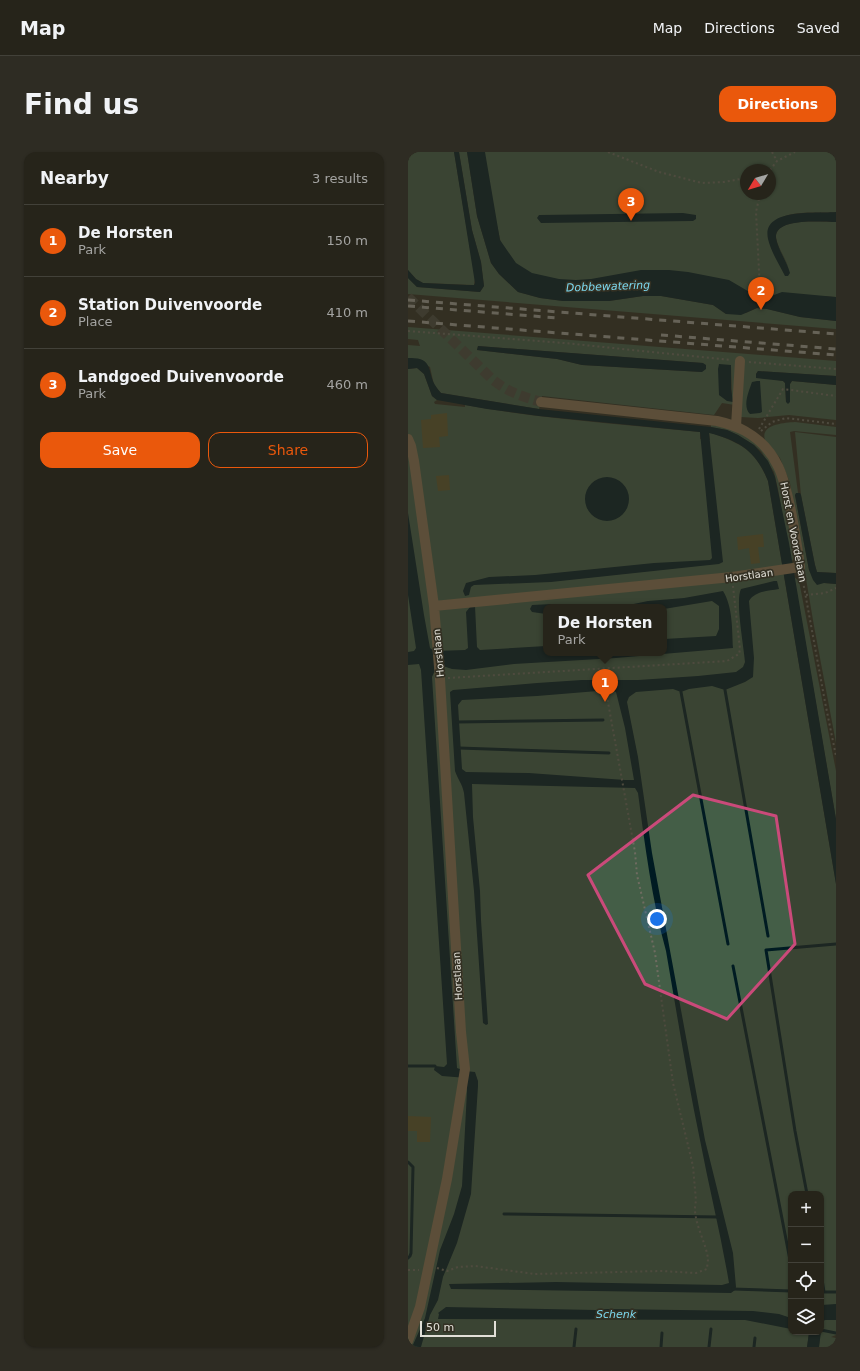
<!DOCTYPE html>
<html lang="en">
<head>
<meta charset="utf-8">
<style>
	body { margin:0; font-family:"DejaVu Sans",sans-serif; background:#2e2c23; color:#f1f3f6 }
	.controls { position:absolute; right:12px; bottom:12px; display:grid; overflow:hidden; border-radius:8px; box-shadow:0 1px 3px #0004 }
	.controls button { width:36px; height:36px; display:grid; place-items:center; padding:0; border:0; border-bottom:1px solid #424139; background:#26241a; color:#f1f3f6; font:20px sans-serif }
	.compass { position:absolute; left:332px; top:12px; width:36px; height:36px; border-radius:50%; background:#26241a; box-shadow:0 1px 3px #0004; rotate:232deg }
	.scale { position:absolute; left:12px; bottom:10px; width:76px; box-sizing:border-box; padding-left:4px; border:2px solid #e1dfd7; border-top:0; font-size:11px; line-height:14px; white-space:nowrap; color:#e1dfd7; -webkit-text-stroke:3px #333023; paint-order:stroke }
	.you { position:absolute; left:249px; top:767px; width:14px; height:14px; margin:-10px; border:3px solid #fff; border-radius:50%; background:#1a73e8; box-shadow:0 0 0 6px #1a73e833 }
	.badge { display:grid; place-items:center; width:26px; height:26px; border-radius:50%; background:#ea580c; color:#fff; font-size:13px; font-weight:700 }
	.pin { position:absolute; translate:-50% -33px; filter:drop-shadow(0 1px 2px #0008) }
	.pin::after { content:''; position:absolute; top:21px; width:14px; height:12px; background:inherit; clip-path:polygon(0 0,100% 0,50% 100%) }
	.popup { position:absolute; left:135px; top:452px; width:124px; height:52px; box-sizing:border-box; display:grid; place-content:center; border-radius:8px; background:#26241a; filter:drop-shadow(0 1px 3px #0005); font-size:13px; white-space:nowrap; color:#a4a4a2 }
	.popup b { font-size:15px; color:#f1f3f6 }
	.popup::after { content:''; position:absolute; left:50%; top:100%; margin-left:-8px; border:8px solid transparent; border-top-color:#26241a }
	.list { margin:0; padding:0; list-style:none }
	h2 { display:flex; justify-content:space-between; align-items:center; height:52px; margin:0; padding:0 16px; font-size:17px }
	h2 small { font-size:13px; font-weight:400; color:#a4a4a2 }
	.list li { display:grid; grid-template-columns:26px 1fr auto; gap:12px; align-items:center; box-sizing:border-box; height:72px; padding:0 16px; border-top:1px solid #424139 }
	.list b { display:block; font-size:15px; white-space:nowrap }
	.list p { margin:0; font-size:13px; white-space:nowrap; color:#a4a4a2 }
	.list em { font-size:13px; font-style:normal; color:#a4a4a2 }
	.actions { display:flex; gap:8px; padding:12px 16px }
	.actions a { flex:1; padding:9px 0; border:1px solid #ea580c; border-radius:12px; text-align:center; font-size:14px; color:#ea580c }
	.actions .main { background:#ea580c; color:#fff }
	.icon { flex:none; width:22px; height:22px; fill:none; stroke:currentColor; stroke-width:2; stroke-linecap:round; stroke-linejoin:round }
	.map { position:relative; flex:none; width:428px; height:1195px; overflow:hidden; border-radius:12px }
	header { display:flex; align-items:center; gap:24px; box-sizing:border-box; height:56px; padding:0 20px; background:#26241a; border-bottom:1px solid #424139 }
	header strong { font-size:19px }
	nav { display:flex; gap:22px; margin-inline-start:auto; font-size:14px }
	.intro { display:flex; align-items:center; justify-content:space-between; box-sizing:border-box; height:96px; padding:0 24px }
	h1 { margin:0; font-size:28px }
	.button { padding:10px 18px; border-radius:12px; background:#ea580c; color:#fff; font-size:14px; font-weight:700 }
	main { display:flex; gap:24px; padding:0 24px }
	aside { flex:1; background:#26241a; border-radius:12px; box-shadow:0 1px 3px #0004 }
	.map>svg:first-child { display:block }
</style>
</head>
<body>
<header>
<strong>Map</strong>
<nav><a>Map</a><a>Directions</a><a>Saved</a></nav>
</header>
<div class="intro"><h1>Find us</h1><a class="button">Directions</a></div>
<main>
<aside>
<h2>Nearby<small>3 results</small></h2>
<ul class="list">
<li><span class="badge">1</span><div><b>De Horsten</b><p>Park</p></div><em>150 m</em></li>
<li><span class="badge">2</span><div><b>Station Duivenvoorde</b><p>Place</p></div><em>410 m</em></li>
<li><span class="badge">3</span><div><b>Landgoed Duivenvoorde</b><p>Park</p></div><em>460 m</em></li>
</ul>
<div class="actions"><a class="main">Save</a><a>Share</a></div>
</aside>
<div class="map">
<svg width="428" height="1195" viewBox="0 0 428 1195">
	<rect width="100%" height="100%" fill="#333023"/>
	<!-- green -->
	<path fill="#445e47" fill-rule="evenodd" d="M0 0H46L67 126 66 133 15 131 8 127 0 118Z
		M51 0H59L69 64 83 111 91 122 110 140 132 146 155 149H201L235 144H253L305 153 318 162 338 161 349 156 359 157 392 165 428 169V177L0 142V126L9 135 72 140 76 134 73 110 64 78Z
		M72 0H428V60C408 62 372 55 361 77L380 114C377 106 368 92 368 84 369 65 415 70 428 70V145L412 144 379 149 136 136 98 113ZM338 18H362V42H338Z
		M0 175 428 209V224L350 219 348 222V224L375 229 377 231 378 250H382V232L384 229 428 233V268L381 263 350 266 333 265 327 253 314 251 306 263 134 244 131 257 33 241 26 233 22 215 4 206H0V193L12 194 10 188 0 187ZM70 194 295 211 294 220 174 213 149 207 69 198ZM323 214 324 247 311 243Z
		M9 216 16 222 24 244 29 248 26 250 27 252 57 255V253C134 267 213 272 292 280V287L302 288 301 280C333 292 346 296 360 329L428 732V1183L423 1185 428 1186V1195H411L412 1183 401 1182 399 1195H0V217ZM138 455H256V501H138ZM383 1042H413V1180H383Z
		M387 270 428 275V283L386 279 382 280 390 341 387 343 401 418 416 431 428 432V591L406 474 382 331 372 306 357 288C352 272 376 271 387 270Z
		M303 273C310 274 318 275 324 277 377 296 378 358 387 405L383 410 370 337 366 320 353 299 346 293 330 283 319 278 303 275Z
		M387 280 428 285V421L409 420 407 413 393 343Z
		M386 425 391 429 428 619V667Z"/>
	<!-- water -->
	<path fill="#001b22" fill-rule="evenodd" d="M46 0H51L64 78 73 110 76 134 72 140 9 135 0 126V118L8 127 15 131 59 133H66L67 131Z
		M59 0H77L92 88 108 111 124 121 151 127 168 128 183 127 233 118H261L280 120 321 128 350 145 358 146 374 140 428 145V169L392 165 359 157 349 156 333 163 318 162 305 153 253 144H235L201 149H155L132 146 110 140 91 122 83 111 69 64Z
		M428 60V70C415 70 366 65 368 86 370 98 379 109 382 121L380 124H377C371 112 363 100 360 87 353 55 410 62 428 60Z
		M275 61 288 63V67L285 69 133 71 129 66 131 63Z
		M70 194 295 211 298 213V217L294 220 174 213 149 207 69 198Z
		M0 206C26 205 19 219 27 233 29 236 31 239 33 241L131 257 303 275 319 278 330 283 346 293 360 309 367 325 381 391 428 667V732L360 329C348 299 332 289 301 281L315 410 311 412 143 430 66 433 63 435 61 443 57 444 55 439 58 431 81 425 127 423 246 411 302 408 304 406 292 280 131 264 79 257 29 248 24 244 16 222 9 216 0 217Z
		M311 212 323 213V237L325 250 319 249 311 243 310 217Z
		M350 219 428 224V233L384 229 382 232V250L380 252 378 250 377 231 375 229 348 226V222Z
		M349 229H352L354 260 352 261 342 262C334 254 341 239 344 230Z
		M177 347a22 22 0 1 1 44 0a22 22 0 1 1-44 0Z
		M388 341H392L393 343 407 413 409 420 428 421V432L416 431 409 433 405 428 401 418 387 343Z
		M0 361 16 463 22 496 26 499 57 498 60 496 58 460 62 455 67 454 69 495 72 498 138 494V501H256V487L308 484 311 477V454L304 449 256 457V455H211L240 449 276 446 315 439C325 455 324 478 325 496L208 506 106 512 58 518 44 517 35 514 28 516 24 525 49 916 57 919 67 920 70 929V934L63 1042 49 1091 35 1125 30 1148 22 1163 13 1195H4L17 1166 32 1098 46 1062 54 1034 59 939V926L34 924 26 918 27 914 36 915 39 912 13 518 11 512 0 513V500L6 499 8 496 0 443Z
		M366 429H369L371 437C360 439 347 439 341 449L346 506 345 525 337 530 317 538 304 534 281 537 273 540 265 537 228 540 221 545 219 550 230 605 244 701 297 988 325 1101 328 1135 327 1138 323 1141 43 1137 41 1132 148 1130 314 1133 321 1131C313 1083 301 1036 292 988 279 926 269 862 258 799 244 748 237 694 230 641L227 636 64 632 65 665 72 739 73 768 80 872 78 873 75 871 66 739 56 641C54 631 50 628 47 619L42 540 45 538 129 531 174 528H230L290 524 328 520 335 515 337 510C336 495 327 448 333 437ZM202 538 208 540 217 576 226 628H217L121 621 58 620 54 617 50 553 54 548 129 544Z
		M144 452 158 455H138V462L124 460 122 457 124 453Z
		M428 1152V1168H417L414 1170 413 1178V1153Z
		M38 1155 188 1158 199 1157 345 1159 371 1162 383 1166V1177L337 1168 30 1167 31 1162 30 1161Z
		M401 1180H413L411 1195H399Z"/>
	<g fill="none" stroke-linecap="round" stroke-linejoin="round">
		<!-- stream -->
		<path stroke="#001b22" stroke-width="3" d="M317 538 360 784
			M273 540 320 792
			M49 570 195 568
			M51 596 201 601
			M325 814 383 1113
			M0 914H27
			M0 1010 5 1015 3 1101 2 1104 0 1106
			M399 1042 387 979 358 798 428 792
			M96 1062 311 1065
			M413 1121 416 1140
			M325 1137 383 1139
			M413 1140H428
			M413 1178 428 1181
			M166 1195 168 1177
			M253 1195 254 1181
			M301 1195 303 1177
			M346 1195 347 1186"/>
	</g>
	<!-- building -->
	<path fill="#60572b" d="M39 261 40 284 31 285 32 295 15 296 13 268 23 267V263Z
		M41 323 42 338 30 339 28 324Z
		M355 382 356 395H350L352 411 343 412 341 396 330 398 329 385Z
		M0 964 23 965 22 990H9V979H0Z"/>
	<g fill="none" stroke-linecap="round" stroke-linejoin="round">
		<!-- minor-tunnel -->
		<path stroke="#4d4a3e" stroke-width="10" stroke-dasharray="10 5" stroke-linecap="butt" d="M0 145 85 228C102 241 113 244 133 250"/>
		<!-- path -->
		<path stroke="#6f6c61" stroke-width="2" stroke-dasharray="2 3" stroke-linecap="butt" d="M200 0 251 20 294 31 316 30 338 26
			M364 0 369 9
			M362 18 369 9 387 0
			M352 42 348 60 353 158
			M0 179 156 191 323 208
			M341 210 428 217
			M351 277 375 237 428 244
			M353 279 364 270 378 266 428 272
			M394 424 417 550 428 604
			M398 443 417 441 428 436
			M40 526 319 509 331 502 332 497 325 434
			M29 1116 39 1119 50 1115 67 1114 127 1122 253 1119 288 1121 299 1117C299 1114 300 1110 300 1107 298 1089 283 1067 288 1049L285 1014 265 931 247 801 229 723 227 700 194 517
			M0 1118H11"/>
		<!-- minor -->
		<path stroke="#8e7454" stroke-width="10" d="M328 274 332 209
			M0 287 3 294 6 309 26 454 32 527 53 880 57 917 39 1027 12 1155 0 1189
			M26 454 324 425 392 415C390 398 387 381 384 364 377 329 371 298 337 279 328 274 318 271 309 269L133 250"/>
		<!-- rail -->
		<path stroke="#a4a197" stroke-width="3" stroke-dasharray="7 7" stroke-linecap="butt" d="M0 148 428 182
			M0 154 149 166
			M0 169 428 203
			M253 183 428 197"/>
	</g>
	<!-- marked area -->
	<path d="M0 0H428V1195H0ZM285 643 368 664 387 792 319 867 237 832 180 723Z" fill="#333023" fill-opacity=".55" fill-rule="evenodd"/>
	<path fill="none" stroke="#ca4a7a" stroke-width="3" stroke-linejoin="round" d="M285 643 368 664 387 792 319 867 237 832 180 723Z"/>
	<g text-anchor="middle" stroke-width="3.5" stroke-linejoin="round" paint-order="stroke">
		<!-- street labels -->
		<g font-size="10" fill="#e1dfd7" stroke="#333023">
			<text transform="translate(386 380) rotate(79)" y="4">Horst en Voordelaan</text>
			<text transform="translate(341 423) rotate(-8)" y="4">Horstlaan</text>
			<text transform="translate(30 501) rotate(-95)" y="4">Horstlaan</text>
			<text transform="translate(49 824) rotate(-93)" y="4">Horstlaan</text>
		</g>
		<!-- water labels -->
		<g font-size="11" font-style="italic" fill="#7cd8ef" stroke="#333023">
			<text transform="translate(200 134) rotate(-2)" y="4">Dobbewatering</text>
			<text x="208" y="1166">Schenk</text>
		</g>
	</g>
</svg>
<div class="controls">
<button>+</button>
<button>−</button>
<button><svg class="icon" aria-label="locate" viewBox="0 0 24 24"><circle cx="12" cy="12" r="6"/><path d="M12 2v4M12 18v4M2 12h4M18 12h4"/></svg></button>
<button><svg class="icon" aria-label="layers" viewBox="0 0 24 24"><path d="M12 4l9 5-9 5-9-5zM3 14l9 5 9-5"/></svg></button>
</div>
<svg class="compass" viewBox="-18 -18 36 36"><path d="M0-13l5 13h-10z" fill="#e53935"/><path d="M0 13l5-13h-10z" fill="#a4a4a2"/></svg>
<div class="scale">50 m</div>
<div class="you"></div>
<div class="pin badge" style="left:197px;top:550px">1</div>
<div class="popup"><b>De Horsten</b>Park</div>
<div class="pin badge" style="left:353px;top:158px">2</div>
<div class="pin badge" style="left:223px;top:69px">3</div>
</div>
</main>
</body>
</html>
